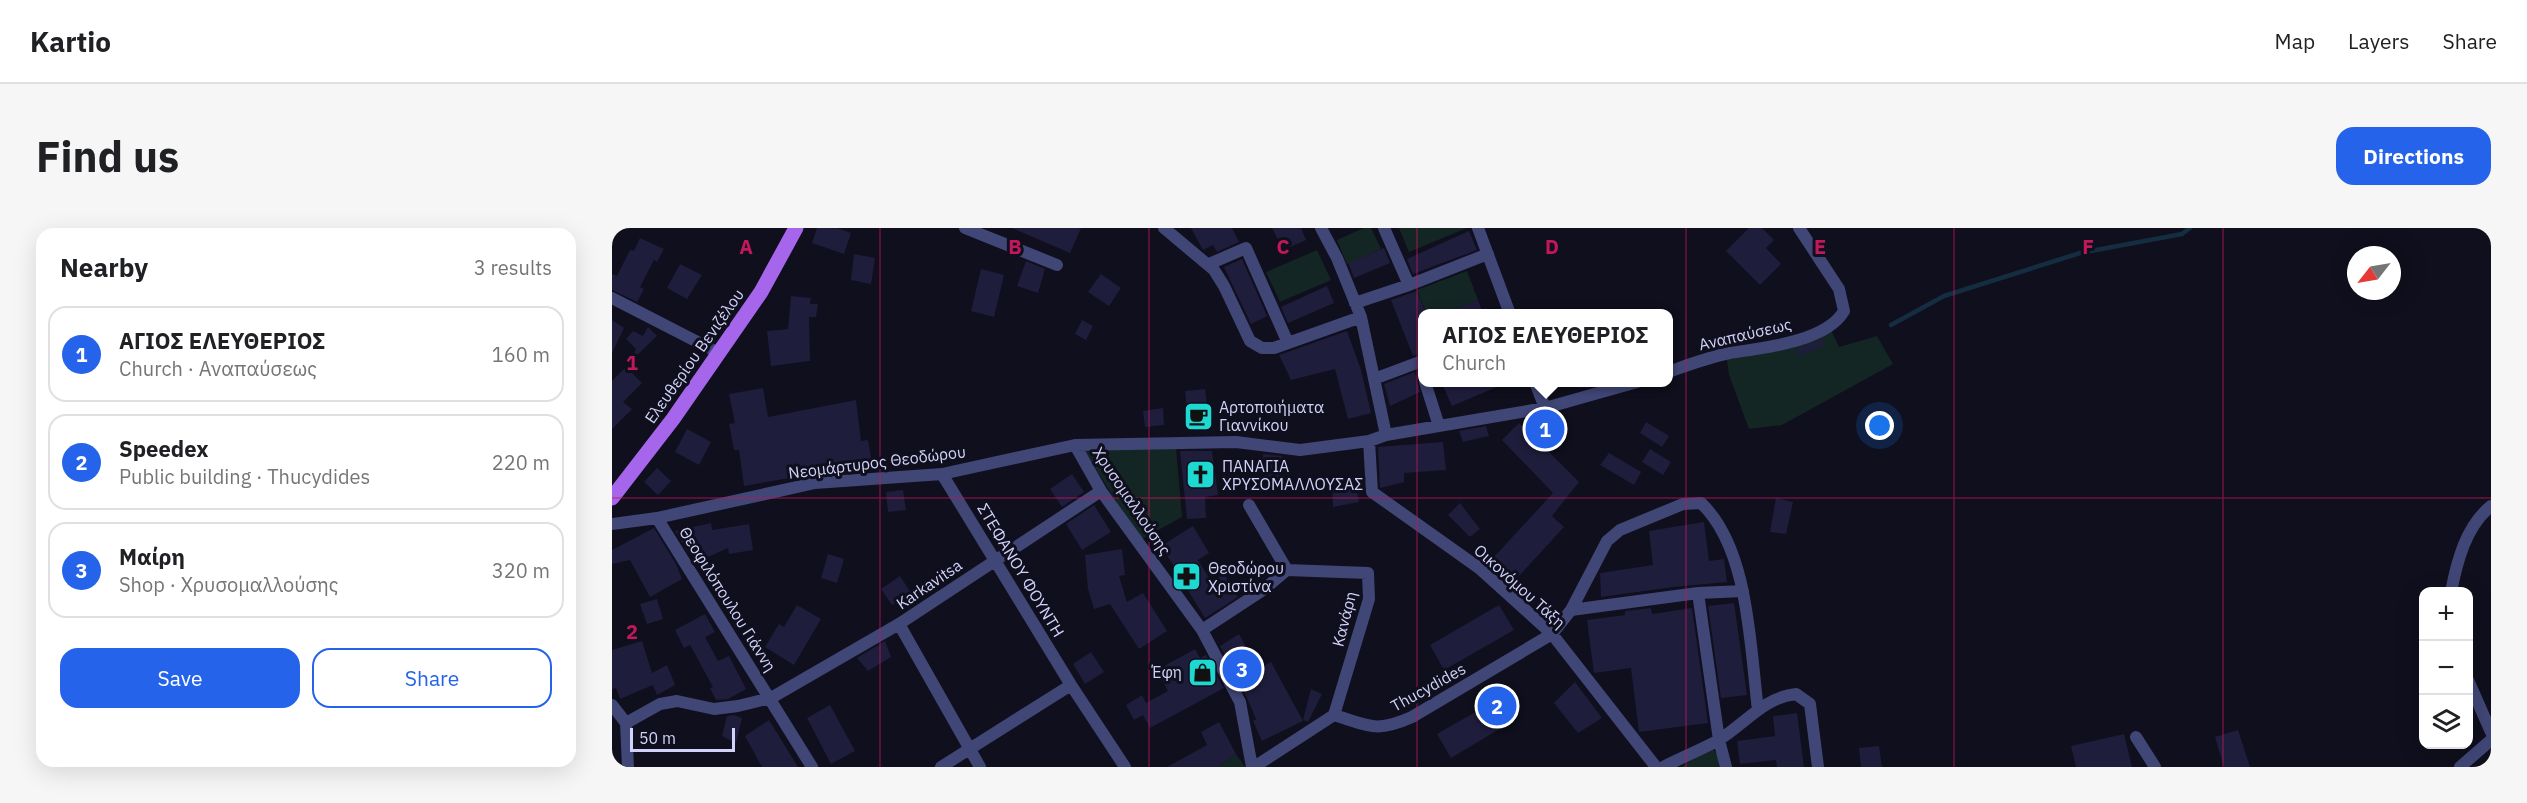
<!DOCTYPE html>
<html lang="en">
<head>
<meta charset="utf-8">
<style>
	body { margin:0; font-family:"IBM Plex Sans",sans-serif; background:#f6f6f6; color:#202124 }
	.controls { position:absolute; right:18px; bottom:18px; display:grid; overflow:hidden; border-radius:12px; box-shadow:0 6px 24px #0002 }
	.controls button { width:54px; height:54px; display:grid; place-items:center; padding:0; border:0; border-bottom:2px solid #e0e0e0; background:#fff; color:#202124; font:30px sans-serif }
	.compass { position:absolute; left:1735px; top:18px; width:54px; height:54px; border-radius:50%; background:#fff; box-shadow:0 6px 24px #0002; rotate:239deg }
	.scale { position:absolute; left:18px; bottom:15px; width:105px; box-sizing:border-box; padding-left:6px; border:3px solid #d1d2f9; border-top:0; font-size:16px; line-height:21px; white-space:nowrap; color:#d1d2f9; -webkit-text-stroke:4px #0f0f1d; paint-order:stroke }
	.you { position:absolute; left:1268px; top:198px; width:21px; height:21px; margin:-15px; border:4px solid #fff; border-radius:50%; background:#1a73e8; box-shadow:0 0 0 9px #1a73e833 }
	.badge { display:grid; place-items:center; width:39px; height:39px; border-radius:50%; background:#2563eb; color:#fff; font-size:20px; font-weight:700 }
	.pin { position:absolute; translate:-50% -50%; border:3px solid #fff; box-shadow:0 2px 6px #0006 }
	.popup { position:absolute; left:806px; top:81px; width:255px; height:78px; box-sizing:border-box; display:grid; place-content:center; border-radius:12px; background:#fff; filter:drop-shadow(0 2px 4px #0005); font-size:20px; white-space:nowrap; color:#757577 }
	.popup b { font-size:22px; color:#202124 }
	.popup::after { content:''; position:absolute; left:50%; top:100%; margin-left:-12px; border:12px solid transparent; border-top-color:#fff }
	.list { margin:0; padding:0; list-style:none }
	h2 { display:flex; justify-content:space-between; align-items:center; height:78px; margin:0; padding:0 24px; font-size:26px }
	h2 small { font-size:20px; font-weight:400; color:#757577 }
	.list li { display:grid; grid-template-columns:39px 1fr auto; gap:18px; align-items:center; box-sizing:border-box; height:96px; margin:0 12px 12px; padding:0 12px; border:2px solid #e0e0e0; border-radius:18px }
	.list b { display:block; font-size:22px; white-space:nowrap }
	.list p { margin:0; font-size:20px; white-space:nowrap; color:#757577 }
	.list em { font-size:20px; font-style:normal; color:#757577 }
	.actions { display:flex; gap:12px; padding:18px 24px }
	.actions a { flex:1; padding:14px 0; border:2px solid #2563eb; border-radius:18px; text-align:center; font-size:21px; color:#2563eb }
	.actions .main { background:#2563eb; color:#fff }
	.icon { flex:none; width:33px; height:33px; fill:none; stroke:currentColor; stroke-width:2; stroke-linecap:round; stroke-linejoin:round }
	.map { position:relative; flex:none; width:1879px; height:539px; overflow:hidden; border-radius:18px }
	header { display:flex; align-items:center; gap:36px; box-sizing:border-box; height:84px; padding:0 30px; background:#fff; border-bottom:2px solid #e0e0e0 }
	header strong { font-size:28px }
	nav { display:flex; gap:33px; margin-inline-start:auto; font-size:21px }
	.intro { display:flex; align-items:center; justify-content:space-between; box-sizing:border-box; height:144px; padding:0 36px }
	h1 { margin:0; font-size:42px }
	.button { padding:15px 27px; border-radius:18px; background:#2563eb; color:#fff; font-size:21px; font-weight:700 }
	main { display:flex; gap:36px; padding:0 36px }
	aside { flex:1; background:#fff; border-radius:18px; box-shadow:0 6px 24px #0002 }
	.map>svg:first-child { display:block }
</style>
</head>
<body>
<header>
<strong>Kartio</strong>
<nav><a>Map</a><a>Layers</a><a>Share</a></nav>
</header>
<div class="intro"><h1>Find us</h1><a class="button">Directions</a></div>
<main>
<aside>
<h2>Nearby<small>3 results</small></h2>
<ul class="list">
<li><span class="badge">1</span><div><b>ΑΓΙΟΣ ΕΛΕΥΘΕΡΙΟΣ</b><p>Church · Αναπαύσεως</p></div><em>160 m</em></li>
<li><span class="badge">2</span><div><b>Speedex</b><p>Public building · Thucydides</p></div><em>220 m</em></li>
<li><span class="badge">3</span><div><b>Μαίρη</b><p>Shop · Χρυσομαλλούσης</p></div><em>320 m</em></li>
</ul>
<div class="actions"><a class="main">Save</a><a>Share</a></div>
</aside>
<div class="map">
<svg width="1879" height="539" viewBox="0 0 1879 539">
	<rect width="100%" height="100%" fill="#0f0f1d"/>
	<!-- green -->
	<path fill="#132623" d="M752 0H759L769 21 735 36 725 12Z
		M787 0H855L797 24Z
		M705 22 719 52 668 74 654 44Z
		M855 43 866 72 832 85H814L805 62Z
		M1217 98 1227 119 1265 108 1281 136 1170 197 1137 201 1117 147 1115 132Z
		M471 220H564L570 289 528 312Z
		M1100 519 1107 530 1108 539H1069Z
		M624 526 633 539H605Z"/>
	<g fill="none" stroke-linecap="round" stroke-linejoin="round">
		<!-- stream -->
		<path stroke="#152d41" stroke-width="4.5" d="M1279 97 1332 68 1468 25 1570 6 1578 0"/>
	</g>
	<!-- building -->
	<path fill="#1f1d3c" d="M205 0H225L239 5 232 26 200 15Z
		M400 0H469L458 25Z
		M579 0H620L627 14 605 24 601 17 591 22Z
		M660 0H689L694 12 671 22Z
		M1137 0H1150L1162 12 1154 20 1169 36 1148 57 1114 23Z
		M857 3 865 22 801 46 795 31Z
		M28 10 52 21 45 34 42 32 28 59 32 61 25 74 0 62V46L5 48 18 22 22 23Z
		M772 20 778 35 742 50 736 35Z
		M242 26 263 30 259 56 239 52Z
		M630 31 655 88 639 96 612 39Z
		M414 33 433 41 426 65 405 58Z
		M68 36 90 47 75 71 55 60Z
		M369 41 392 47 382 89 359 83Z
		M489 46 509 60 497 78 476 64Z
		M715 58 722 75 676 95 669 79Z
		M805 63 814 86H810V125L801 128 779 72Z
		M179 68 199 70 198 76H206L204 89H197L198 133 159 138 155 103 176 101Z
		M866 72 871 86H835L834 84Z
		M0 92 12 100 0 125Z
		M470 92 481 98 474 112 463 106Z
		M36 99 45 108 21 131 20 129 24 121 14 111 21 103 31 108Z
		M735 103 749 142 759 185 736 191 723 141 679 152 667 127Z
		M1211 111 1213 117 1187 128 1184 121Z
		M14 139 30 155 11 174 20 181 0 201V153Z
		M803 144 808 164 778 178 772 156Z
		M839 154H894V155L840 178 831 158Z
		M151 160 156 189 244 172 249 213 256 212 261 241 183 251V249L132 258 127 222H122L117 196 123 195 117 166Z
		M593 161 597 193 577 195 573 163Z
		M551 180 552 197 533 199 531 183Z
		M933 191 942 207 928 215 967 254 940 288 952 299 905 350 882 329 941 265 890 212 907 195 914 202Z
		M1034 194 1057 208 1050 219 1028 205Z
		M874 198 877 208 851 214 847 203Z
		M75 201 99 214 87 237 63 224Z
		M831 214 834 242 792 245V254L768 260 766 219Z
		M1038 221 1059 234 1051 247 1030 234Z
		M568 223H600L606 267 593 269 594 290 575 291Z
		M997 225 1029 244 1022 257 988 237Z
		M651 226 670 228 669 251 652 250Z
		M45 240 59 253 46 267 32 254Z
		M460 246 472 264 450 279 438 261Z
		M720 252H743L747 274 721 279Z
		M291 262 294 282 276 284 274 264Z
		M1164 270 1181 274 1174 306 1158 304Z
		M848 275 868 301 858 309 836 287Z
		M482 277 499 304 470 322 454 296Z
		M1092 294 1097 333 1112 331 1115 354 1061 359 989 369 988 345 1041 337 1037 303Z
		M99 295 100 302 137 296 141 322 117 326 116 320 96 329 90 321 78 327 63 303Z
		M581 298 597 325 586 332 599 353 612 346 626 369 593 390 564 343 570 339 563 340 549 318Z
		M42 300 64 336 70 351 38 369 18 332 0 336V322Z
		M510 321 513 347 507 348 515 374 531 365 555 403 527 421 498 376 482 381 476 361 473 327Z
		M216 326 232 331 225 355 209 350Z
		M288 348 299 365 280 377 269 361Z
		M45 371 51 391 35 396 28 376Z
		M1122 375 1135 467 1109 470 1096 378Z
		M185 377 209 391 182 437 153 419 167 396 172 399Z
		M887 377 902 402 832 442 818 417Z
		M1039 380 1040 386 1080 380 1096 495 1027 504 1019 440 982 445 975 392 1013 387V383Z
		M93 386 103 404 93 409 106 433 117 428 134 461 116 471 104 472 98 460 101 459 78 417 72 420 63 402Z
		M627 406 646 441 659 434 691 493 650 513 641 493 644 491 635 470 608 418Z
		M30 413 40 445 55 437 63 457 45 467 41 457 8 471 4 460 0 461V422Z
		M273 413 279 429 256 443 245 430Z
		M583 421 588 430 594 427 612 460 538 500 531 487 522 492 514 477 530 467 534 475 556 463 545 442Z
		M479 424 492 444 473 456 461 436Z
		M963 454 990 490 966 505 942 475Z
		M699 461 710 466 696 494 691 492Z
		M888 470 901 493 839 530 825 506Z
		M218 477 243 523 219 536 195 490Z
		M1185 485 1192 539H1165L1164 532 1128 536 1125 513 1163 508 1161 488Z
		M122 487 130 490 124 515 110 508 115 488Z
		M157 492 186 539H150L133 508Z
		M607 494 624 526 605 539H555L595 517 589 504Z
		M1626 502 1638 539H1612L1603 509Z
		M1512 506 1520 539H1464L1459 518Z
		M1267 518 1270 539H1249L1247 520Z"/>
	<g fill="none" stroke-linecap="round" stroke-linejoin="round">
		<!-- minor -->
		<path stroke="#404676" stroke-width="12" d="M353 0 445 37
			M552 0 602 42 612 58 638 113 650 120H662L749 89
			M709 0 725 30 749 89 774 207
			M772 0 797 57
			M866 0 898 86
			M597 36 634 20 676 115
			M0 70 107 125
			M743 75 797 57 876 26
			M1056 144C1076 137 1097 129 1118 125 1150 120 1214 114 1232 83L1227 61 1187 0
			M762 151 810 133
			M813 154 827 198
			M923 154 933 180
			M757 213 760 264 867 340 940 406 1044 539
			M463 217 489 263 590 402 628 474 640 539
			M330 246 459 457 513 539
			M637 277 675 342
			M45 290 200 539
			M0 296 45 290 203 255 330 246 463 217 624 214 688 222 757 213 774 207 933 180 1025 154
			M675 342 756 345 757 371 722 487
			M1839 364C1845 333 1854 298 1879 278
			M1086 365 1131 363
			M287 396 368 539
			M590 402 651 362 675 342
			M1856 452 1879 504
			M0 477 14 495 16 539
			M14 495 48 476 65 473 102 481 126 478 159 470 287 396 489 263
			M1524 509 1543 539
			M329 539 459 457
			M642 539 722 487C758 498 764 505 800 489L940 406 959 382
			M1051 539C1069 530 1088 522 1105 513 1132 497 1152 469 1184 466L1198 476 1206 539
			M1114 539 1107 512 1086 365 959 382 995 313 1008 302 1071 276 1089 275C1137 320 1138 419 1146 482
			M1848 539 1879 512"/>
		<!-- primary -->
		<path stroke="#a666eb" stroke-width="15" d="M0 270 61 191 149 64 184 0"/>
	</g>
	<!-- grid -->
	<path fill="none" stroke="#c2185b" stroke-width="1.5" stroke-opacity="0.55" d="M268 0V539M537 0V539M805 0V539M1074 0V539M1342 0V539M1611 0V539M0 270H1879"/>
	<!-- icons -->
	<defs>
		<symbol id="cafe-square" viewBox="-11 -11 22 22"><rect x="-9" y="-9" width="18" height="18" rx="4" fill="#1dd9d1" stroke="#0f0f1d"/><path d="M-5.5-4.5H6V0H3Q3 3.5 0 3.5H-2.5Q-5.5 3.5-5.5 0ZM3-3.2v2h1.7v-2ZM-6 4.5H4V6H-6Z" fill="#111"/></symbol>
		<symbol id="church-square" viewBox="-11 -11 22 22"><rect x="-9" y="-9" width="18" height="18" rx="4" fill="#1dd9d1" stroke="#0f0f1d"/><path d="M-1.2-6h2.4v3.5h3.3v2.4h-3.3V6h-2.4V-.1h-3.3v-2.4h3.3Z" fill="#111"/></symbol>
		<symbol id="pharmacy-square" viewBox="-11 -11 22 22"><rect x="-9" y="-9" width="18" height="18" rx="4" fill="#1dd9d1" stroke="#0f0f1d"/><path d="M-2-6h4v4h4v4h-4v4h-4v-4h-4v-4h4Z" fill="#111"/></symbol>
		<symbol id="shop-square" viewBox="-11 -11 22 22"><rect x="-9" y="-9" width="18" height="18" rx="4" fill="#1dd9d1" stroke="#0f0f1d"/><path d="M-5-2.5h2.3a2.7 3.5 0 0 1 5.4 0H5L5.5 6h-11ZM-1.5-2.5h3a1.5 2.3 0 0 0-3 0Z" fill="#111"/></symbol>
	</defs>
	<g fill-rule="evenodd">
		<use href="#cafe-square" x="570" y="172" width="33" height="33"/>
		<use href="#church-square" x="572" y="230" width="33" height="33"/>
		<use href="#pharmacy-square" x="558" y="332" width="33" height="33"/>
		<use href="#shop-square" x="574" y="428" width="33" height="33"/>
	</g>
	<g text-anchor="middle" stroke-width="6" stroke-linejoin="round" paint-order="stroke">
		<!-- street labels -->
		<g font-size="16" fill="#d1d2f9" stroke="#0f0f1d">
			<text transform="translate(1133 106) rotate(-13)" y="6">Αναπαύσεως</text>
			<text transform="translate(82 128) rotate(-55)" y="6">Ελευθερίου Βενιζέλου</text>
			<text transform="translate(265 234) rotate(-7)" y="6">Νεομάρτυρος Θεοδώρου</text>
			<text transform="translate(520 273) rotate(56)" y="6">Χρυσομαλλούσης</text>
			<text transform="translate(409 342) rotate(59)" y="6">ΣΤΕΦΑΝΟΥ ΦΟΥΝΤΗ</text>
			<text transform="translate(317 356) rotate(-34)" y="6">Karkavitsa</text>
			<text transform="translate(908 358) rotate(42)" y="6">Οικονόμου Τάξη</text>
			<text transform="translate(116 371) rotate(58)" y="6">Θεοφιλόπουλου Γιάννη</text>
			<text transform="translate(732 391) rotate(-76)" y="6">Κανάρη</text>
			<text transform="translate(816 459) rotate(-29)" y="6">Thucydides</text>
		</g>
		<!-- poi labels -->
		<g font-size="16" fill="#d1d2f9" stroke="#0f0f1d" text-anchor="start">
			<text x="607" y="185">Αρτοποιήματα<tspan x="607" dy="18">Γιαννίκου</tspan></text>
			<text x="610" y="244">ΠΑΝΑΓΙΑ<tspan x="610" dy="18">ΧΡΥΣΟΜΑΛΛΟΥΣΑΣ</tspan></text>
			<text x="596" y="346">Θεοδώρου<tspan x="596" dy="18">Χριστίνα</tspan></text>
			<text x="570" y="450" text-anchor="end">Έφη</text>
		</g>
	</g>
	<g font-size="20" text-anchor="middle" font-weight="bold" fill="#c2185b" stroke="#0f0f1d" stroke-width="6" stroke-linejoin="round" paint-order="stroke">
		<text x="134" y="26">A</text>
		<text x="403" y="26">B</text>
		<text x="671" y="26">C</text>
		<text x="940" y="26">D</text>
		<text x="1208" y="26">E</text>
		<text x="1476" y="26">F</text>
		<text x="20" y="142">1</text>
		<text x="20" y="411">2</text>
	</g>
</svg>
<div class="controls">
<button>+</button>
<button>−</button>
<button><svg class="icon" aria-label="layers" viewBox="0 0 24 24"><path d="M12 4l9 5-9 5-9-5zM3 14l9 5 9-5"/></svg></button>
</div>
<svg class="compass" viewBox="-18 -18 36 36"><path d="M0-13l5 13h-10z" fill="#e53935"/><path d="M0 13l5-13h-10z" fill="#757577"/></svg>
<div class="scale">50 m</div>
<div class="you"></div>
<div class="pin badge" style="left:933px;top:201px">1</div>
<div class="popup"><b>ΑΓΙΟΣ ΕΛΕΥΘΕΡΙΟΣ</b>Church</div>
<div class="pin badge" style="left:885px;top:478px">2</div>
<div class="pin badge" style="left:630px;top:441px">3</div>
</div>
</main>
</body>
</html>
